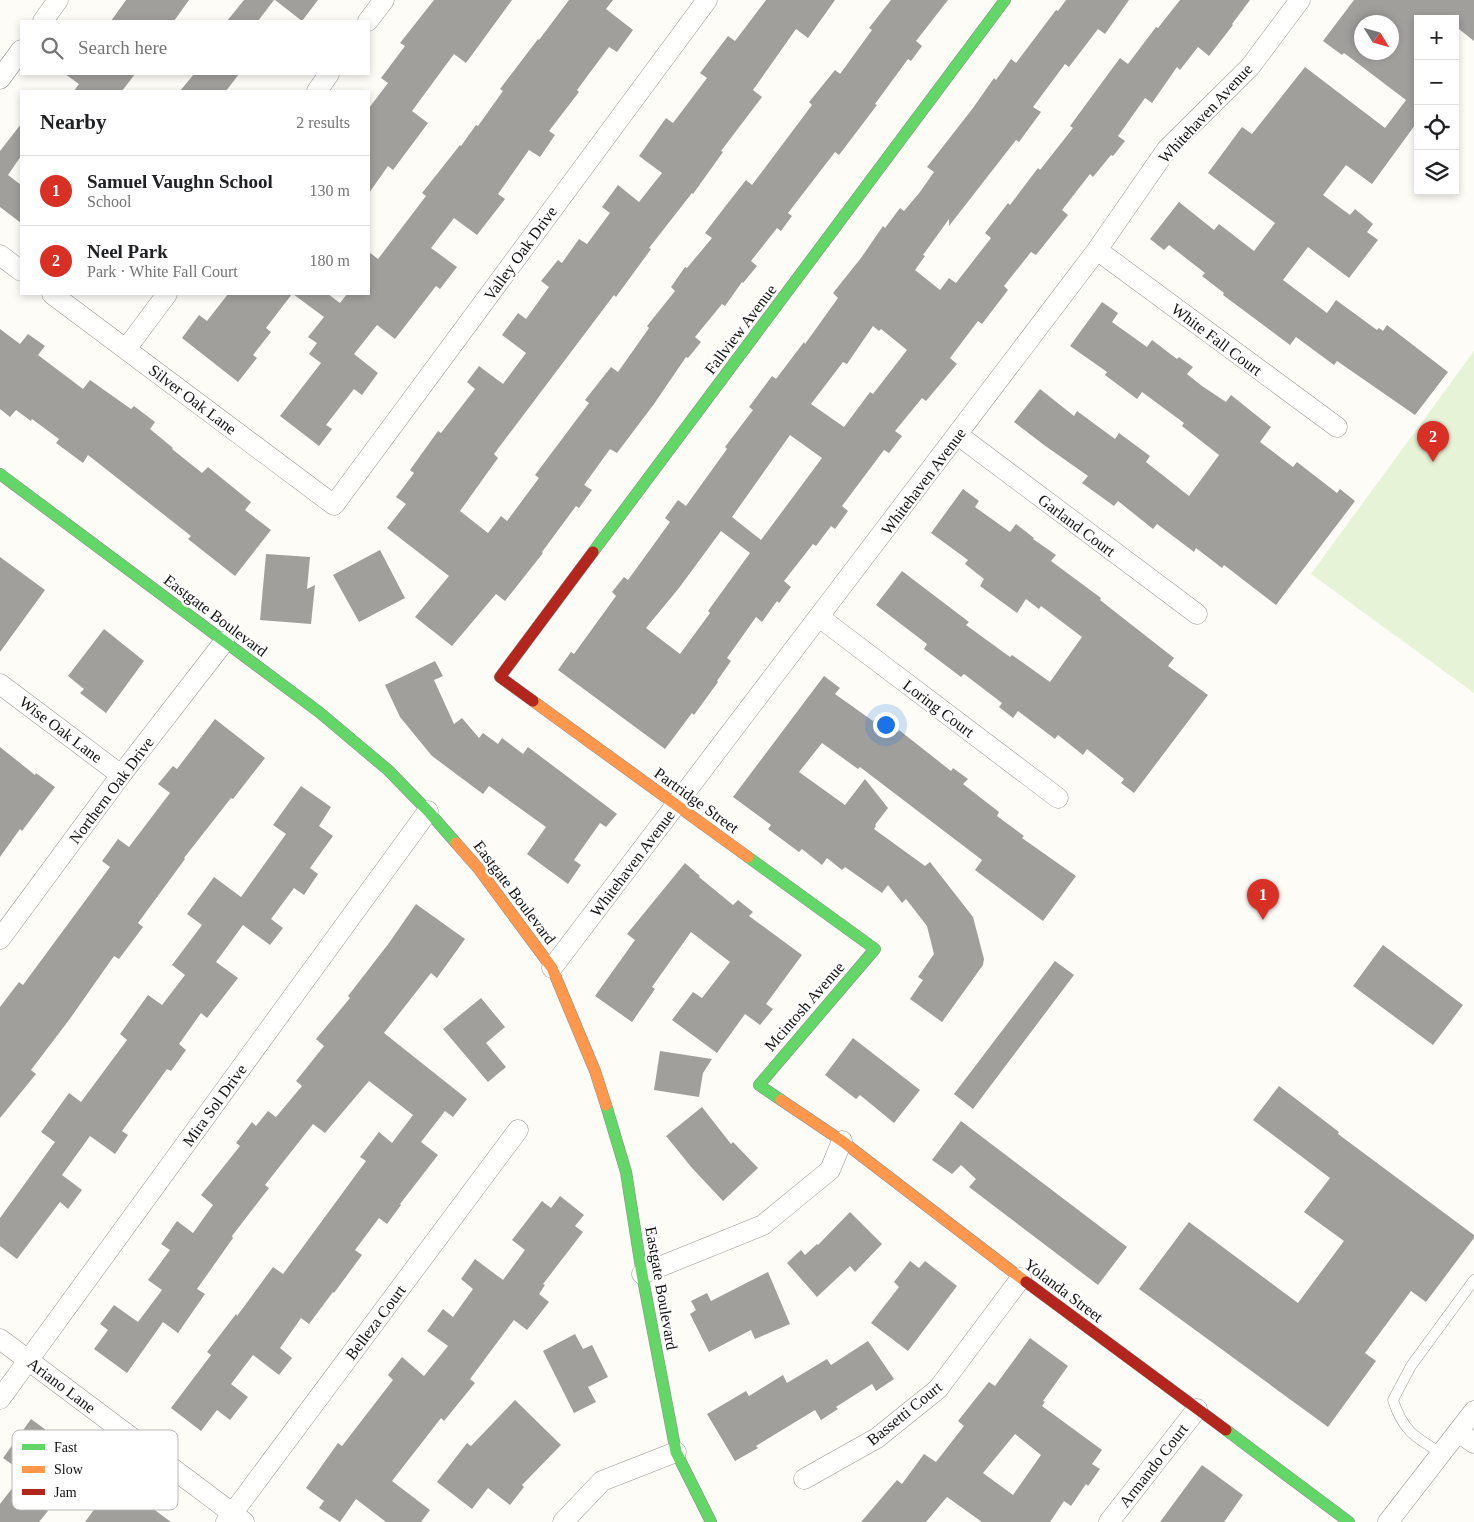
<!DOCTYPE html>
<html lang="en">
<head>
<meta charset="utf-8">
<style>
	body { margin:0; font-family:"Times New Roman",serif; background:#f2f2f2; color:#202124 }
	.controls { position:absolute; right:15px; top:15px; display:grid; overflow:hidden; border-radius:0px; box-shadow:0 2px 8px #0003 }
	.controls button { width:45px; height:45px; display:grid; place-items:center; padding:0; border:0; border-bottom:1px solid #e0e0e0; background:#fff; color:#202124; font:25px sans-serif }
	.compass { position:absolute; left:1354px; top:15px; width:45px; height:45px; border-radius:50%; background:#fff; box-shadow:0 2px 8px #0003; rotate:127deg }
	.you { position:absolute; left:885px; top:724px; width:18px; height:18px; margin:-12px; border:4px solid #fff; border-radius:50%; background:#1a73e8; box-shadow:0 0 0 8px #1a73e833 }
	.badge { display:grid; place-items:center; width:32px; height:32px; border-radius:50%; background:#d93025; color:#fff; font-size:16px; font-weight:700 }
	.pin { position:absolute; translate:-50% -41px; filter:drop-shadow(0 1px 2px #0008) }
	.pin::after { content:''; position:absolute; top:26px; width:18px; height:15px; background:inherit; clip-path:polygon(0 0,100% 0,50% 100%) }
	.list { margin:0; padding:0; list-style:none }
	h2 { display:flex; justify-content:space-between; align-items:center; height:65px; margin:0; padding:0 20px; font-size:21px }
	h2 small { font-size:16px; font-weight:400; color:#757577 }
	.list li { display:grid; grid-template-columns:32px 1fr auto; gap:15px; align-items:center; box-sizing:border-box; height:70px; padding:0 20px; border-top:1px solid #e0e0e0 }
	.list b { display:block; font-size:19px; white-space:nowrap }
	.list p { margin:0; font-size:16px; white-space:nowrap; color:#757577 }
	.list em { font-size:16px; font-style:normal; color:#757577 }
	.icon { flex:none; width:28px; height:28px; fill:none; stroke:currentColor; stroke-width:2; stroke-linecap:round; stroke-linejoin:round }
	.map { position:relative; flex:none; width:1474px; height:1522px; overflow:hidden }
	.search { position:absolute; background:#fff; box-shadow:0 2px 8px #0003; left:20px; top:20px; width:350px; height:55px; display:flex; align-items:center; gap:12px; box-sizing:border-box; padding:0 18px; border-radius:0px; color:#757577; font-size:19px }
	.panel { position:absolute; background:#fff; box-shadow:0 2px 8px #0003; left:20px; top:90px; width:350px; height:205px; border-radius:0px }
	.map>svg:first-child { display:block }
</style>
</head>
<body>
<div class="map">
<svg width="1474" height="1522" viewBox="0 0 1474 1522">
	<rect width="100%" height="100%" fill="#fdfcf7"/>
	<!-- green -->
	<path fill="#e7f3d7" d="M1474 351V693L1311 574Z"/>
	<!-- building -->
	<path fill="#a19f9c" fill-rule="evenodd" d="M126 0H189L174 21H111Z
		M244 0H274L258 21H227Z
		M275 0H318L302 21Z
		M434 0H512L466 63 454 54 412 111 428 123 393 170 388 166 369 193V108L388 83 381 78 405 46 400 43Z
		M569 0H613L606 9 633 30 617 52 609 47 577 90 579 92 549 131 555 135 540 157 529 150 498 194 505 199 477 235 454 218 431 248 457 267 440 289 436 286 395 339 377 325 354 354 378 373 362 395 354 389 326 425 332 429 319 446 280 416 321 363 309 354 317 343 308 337 324 317 293 294H328L340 303 347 294H369V252L378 259 426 196 422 193 460 145 461 146 476 125 478 126 503 91 500 89 538 39 539 40Z
		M766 0H835L808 38 796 29 753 90 762 97 721 151 723 152 693 194 692 193 649 248 651 249 616 297 614 295 494 454 498 458 460 511 488 533 501 516 507 521 539 478 535 475 589 403 585 400 611 367 618 372 649 328 647 326 675 291 671 287 685 267 687 268 712 238 705 233 724 208 746 180 752 185 812 105 809 102 835 70 840 74 872 30 869 28 891 0H948L916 41 922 46 911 61 908 59 875 104 877 105 839 155 835 152 788 213 792 216 781 231 777 228 751 261 757 266 743 283 742 282 725 306 722 304 695 337 701 342 688 358 686 357 654 404 617 453 610 449 584 485 592 490 579 508 576 506 542 552 543 553 505 601 496 594 452 646 415 617 449 576 387 528 406 504 396 497 414 473 410 470 438 431 441 433 475 389 467 382 479 366 503 384 526 353 502 335 518 313 526 319 549 287 541 281 558 260 562 263 579 239 587 244 610 213 602 207 618 185 639 202 662 173 639 156 666 118 673 123 707 78 700 73 728 36 735 41Z
		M1066 0H1129L1105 34 1098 29 1069 67 1065 64 1033 107 1041 112 1019 142 1016 140 949 226V219L923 255 925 256 915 270 940 290 949 278 956 283 991 238 985 233 1008 203 1010 205 1038 168 1040 170 1073 128 1070 126 1120 58 1128 64 1156 27 1158 28 1180 0H1250L1232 24 1233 25 1209 56 1198 47 1180 70 1177 67 1152 103 1145 98 1118 136 1125 141 1113 156 1111 155 1093 177 1090 174 1062 210 1068 215 1036 255 1031 252 1004 286 1008 290 982 324 978 321 950 358 957 364 926 401 922 398 895 431 902 436 889 453 884 450 842 506 848 511 835 529 831 526 816 546 813 544 784 581 791 587 779 603 777 601 762 622 756 617 727 658 731 661 717 681 718 682 694 715 692 713 665 749 558 670 571 652 574 654 616 596 612 592 624 577 628 580 670 522 665 518 678 500 686 506 696 492 727 449 725 447 753 410 749 407 772 376 776 379 804 342 805 344 838 298 833 293 861 258 883 226 885 228 900 208 904 211 920 192 934 172 927 167 973 108 994 78 996 80 1011 59 1016 63 1056 10 1058 11ZM873 326 879 331 881 329 907 350 873 394 870 392 844 427 811 404 843 362 847 364ZM790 435 822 458 761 540 732 517ZM721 531 750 553 708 611 710 613 680 654 646 628 679 588Z
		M1354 0H1474V41L1455 26V19H1418V121L1372 184 1346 165 1323 195 1350 215 1355 209 1373 224 1367 232 1378 240 1349 278 1308 247 1283 280 1327 313 1336 300 1377 330 1379 328 1383 331 1387 325 1448 372 1415 415 1337 361 1334 365 1296 337 1290 345 1223 295 1224 293 1202 276 1205 273 1169 245 1164 250 1150 239 1179 202 1214 230 1219 224 1254 251 1275 223 1208 173 1242 127 1252 134 1305 67 1385 128 1406 100 1344 53 1342 55 1323 41ZM1362 22H1392V52H1362Z
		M65 74H135L122 91H74L79 84Z
		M194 74H239L226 91H180Z
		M21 124V156L8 175 21 185V223L0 207V151Z
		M228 294H292L266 328 271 332 253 355 257 358 238 382 182 338 199 315 207 321Z
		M1102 302 1118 313 1112 322 1147 347 1152 340 1177 359 1179 357 1193 367 1187 374 1202 386 1226 402 1231 395 1271 427 1260 442 1293 467 1297 462 1337 493 1340 489 1355 501 1276 605 1224 565 1222 568 1196 548 1194 552 1157 524 1153 529 1118 501 1114 506 1082 483 1088 476 1044 445 1014 422 1040 389 1074 416 1077 411 1115 439 1119 433 1150 456 1146 462 1189 496 1214 462 1219 455 1182 426 1184 423 1142 392 1137 399 1105 375 1107 372 1070 346Z
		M0 329 20 344 28 334 45 346 38 355 83 389 90 380 131 409 134 406 155 422 150 429 173 448 172 449 202 473 208 467 251 502 245 510 271 530 235 576 188 539 191 536 88 455 83 463 56 443 59 439 32 419 31 421 16 410 10 417 0 409Z
		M963 489 979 501 975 507 1010 532 1016 524 1034 538 1033 539 1056 555 1051 561 1101 598 1100 600 1174 658 1168 666 1208 695 1134 793 1121 783 1124 779 1087 749 1083 755 1058 735 1055 739 1018 711 1013 718 999 707 1002 703 964 674 961 677 924 649 927 644 876 605 902 571 969 622 966 625 1010 657 1012 655 1050 682 1082 637 1041 606 1039 609 1026 599 1017 613 980 586 984 579 965 564 968 560 931 533Z
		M380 550 405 598 359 622 333 575Z
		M266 554 310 557 307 589 315 585 311 624 260 620Z
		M0 557 45 590 0 652Z
		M104 629 144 661 106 713 80 693 84 689 68 676Z
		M435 661 443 676 434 680 454 724 462 718 479 738 483 733 498 744 502 738 523 754 528 747 617 814 606 827 600 823 574 860 581 865 568 884 527 854 546 827 489 786 483 794 432 756 400 717 385 685Z
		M824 676 840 688 835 694 873 721 876 717 898 732 899 730 951 771 953 768 968 779 963 784 999 812 997 816 1024 836 1022 838 1076 876 1043 921 975 870 982 860 860 767 858 769 822 743 799 772 845 805 865 779 888 808 875 825 876 826 874 829 925 866 930 862 973 917 984 959 983 965 942 1022 910 999 923 980 918 977 934 954 927 926 906 899 902 903 888 885 882 893 845 867 842 870 827 858 822 865 802 849 799 852 768 829 771 825 733 797Z
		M215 719 265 758 233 799 231 798 184 858 185 859 138 923 143 927 119 959 114 956 69 1020 31 1070 36 1074 0 1118V1007L19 982 23 985 110 867 102 861 118 839 129 847 170 793 158 784 173 766 177 769Z
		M0 747 35 775 36 773 55 787 22 831 20 829 0 857Z
		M301 786 331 807 319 826 333 836 310 868 318 874 304 895 294 888 271 919 283 928 270 945 243 925 216 962 238 978 207 1018 201 1013 179 1044 186 1050 171 1071 167 1069 122 1131 128 1135 115 1154 90 1136 62 1175 82 1190 68 1209 60 1202 17 1259 0 1246V1218L55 1142 41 1132 69 1093 81 1102 127 1040 120 1034 148 995 162 1005 185 975 172 965 202 925 187 914 214 877 241 897 286 834 273 825Z
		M685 863 700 876 699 877 733 905 738 900 753 912 749 916 802 955 766 1004 773 1009 760 1025 745 1014 717 1053 672 1020 693 992 702 998 730 962 691 932 652 987 655 989 632 1022 595 996 635 940 627 934Z
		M416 904 465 939 437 978 431 973 384 1033 467 1099 453 1117 445 1111 421 1142 438 1155 400 1204 401 1205 387 1224 379 1218 355 1250 362 1255 334 1293 333 1292 309 1324 301 1318 280 1348 292 1358 279 1375 253 1355 231 1384 248 1397 230 1420 217 1410 201 1431 171 1408 211 1355 207 1352 236 1314 237 1316 273 1267 283 1274 366 1161 360 1157 379 1132 392 1143 413 1115 369 1081 325 1133 313 1124 265 1185 269 1188 232 1236 233 1238 197 1289 205 1294 178 1333 163 1322 127 1373 94 1349 108 1330 100 1324 114 1305 138 1322 162 1290 148 1280 170 1250 161 1244 177 1221 193 1233 213 1205 201 1195 240 1146 236 1143 252 1122 256 1126 268 1111 276 1117 302 1086 296 1081 324 1046 316 1039 350 998 348 996 389 943Z
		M1383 945 1463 1005 1433 1045 1353 986Z
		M1055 961 1074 975 973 1109 954 1094Z
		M481 998 505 1027 486 1043 506 1067 488 1082 443 1029Z
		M853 1038 920 1090 894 1123 860 1095 856 1099 825 1075Z
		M660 1051 712 1059 703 1073 699 1097 654 1090Z
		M1279 1086 1339 1132 1338 1134 1474 1235V1238L1426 1302 1411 1291 1365 1353 1376 1361 1328 1427 1139 1289 1189 1222 1298 1303 1344 1241 1304 1212 1330 1178 1253 1120Z
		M702 1107 731 1144 733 1142 758 1168 723 1201 692 1168 666 1136Z
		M961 1121 1127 1247 1098 1285 969 1187 976 1179 961 1165 952 1174 932 1160Z
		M560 1196 584 1215 575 1226 583 1232 543 1284 545 1285 539 1294 549 1302 527 1330 514 1320 470 1379 475 1383 444 1421 441 1418 392 1481 430 1510 421 1522H386L356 1499 340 1522 319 1508 324 1501 306 1488 338 1443 342 1446 393 1380 388 1375 402 1357 424 1376 448 1346 427 1331 443 1309 453 1317 473 1289 461 1279 475 1259 503 1280 525 1250 512 1240 542 1201 551 1208Z
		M850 1212 882 1244 855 1272 850 1266 817 1297 787 1263 801 1250 805 1255 817 1244 818 1245Z
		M910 1261 919 1268 925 1261 957 1286 908 1351 871 1323 899 1287 894 1282Z
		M768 1272 790 1324 755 1339 751 1330 709 1352 690 1314 696 1310 691 1301 707 1293 711 1301Z
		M575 1334 583 1349 592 1345 608 1377 588 1387 596 1402 574 1413 543 1351Z
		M1030 1338 1068 1366 1043 1401 1045 1402 1042 1406 1102 1450 1092 1464 1100 1469 1088 1486 1086 1484 1071 1506 1064 1501 1050 1522H982L947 1497 926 1522H861L897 1480 902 1484 924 1454 936 1462 964 1426 958 1421 973 1402 989 1382 995 1386ZM1015 1434 1041 1455 1013 1495 983 1473Z
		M868 1341 894 1379 876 1391 872 1384 836 1407 838 1409 821 1420 815 1410 756 1446 758 1448 735 1461 707 1414 746 1391 749 1396 783 1375 787 1383 827 1359 831 1365Z
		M515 1400 561 1445 522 1485 524 1487 510 1505 488 1488 472 1509 437 1482 467 1443 471 1446Z
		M31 1419 68 1446 57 1460 69 1469 42 1507 48 1511 39 1522H0V1504L24 1473 3 1458Z
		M1202 1465 1243 1495 1224 1522H1160Z
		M100 1470 171 1522H85L98 1504 83 1493Z"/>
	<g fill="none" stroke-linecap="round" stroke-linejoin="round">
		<defs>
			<path id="lane" d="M1441 1453C1415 1437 1403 1431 1393 1400L1411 1366 1474 1280"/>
			<path id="street" d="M43 21 58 0
				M368 21 384 0
				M0 79 21 50
				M317 91 329 74
				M1097 250 1337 427
				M0 255 21 271
				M52 294 334 505 707 0
				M126 349 167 294
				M958 435 1197 614
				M819 617 1058 798
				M0 684 121 775
				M0 939 121 775 224 642
				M552 968 1097 250 1167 149 1250 67 1300 0
				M642 1274 763 1225 830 1170 842 1141
				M0 1339 244 1522
				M0 1399 428 811
				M1458 1432 1474 1443
				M804 1479 877 1438 938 1389 1021 1278
				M226 1522 518 1130
				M563 1522 602 1481 676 1452
				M1109 1522 1197 1409
				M1388 1522 1474 1411"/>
			<path id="fast" d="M0 474 319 712 388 770 428 811 456 843
				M593 552 1005 0
				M748 857 875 949 759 1085 781 1100
				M606 1105 626 1172 642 1274 676 1452 711 1522
				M1226 1430 1349 1522"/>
			<path id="slow" d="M533 701 748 857
				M456 843 478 868 552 968 595 1071 606 1105
				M781 1100 842 1141 1026 1282"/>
			<path id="jam" d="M533 701 500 677 593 552
				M1026 1282 1226 1430"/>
		</defs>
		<!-- lane casing -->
		<use href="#lane" stroke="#979795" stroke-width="11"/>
		<!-- street casing -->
		<use href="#street" stroke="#979795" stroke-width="21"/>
		<!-- fast casing -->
		<use href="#fast" stroke="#8e8d8b" stroke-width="12"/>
		<!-- slow casing -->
		<use href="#slow" stroke="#8e8d8b" stroke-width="12"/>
		<!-- jam casing -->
		<use href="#jam" stroke="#8e8d8b" stroke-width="12"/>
		<!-- lane -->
		<use href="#lane" stroke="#fffffe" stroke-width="10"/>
		<!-- street -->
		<use href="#street" stroke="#fffffe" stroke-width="20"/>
		<!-- fast -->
		<use href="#fast" stroke="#63d668" stroke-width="11"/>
		<!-- slow -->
		<use href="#slow" stroke="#ff974d" stroke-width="11"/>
		<!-- jam -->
		<use href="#jam" stroke="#b3261e" stroke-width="11"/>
	</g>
	<g text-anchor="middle" stroke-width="5" stroke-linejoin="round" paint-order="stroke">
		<!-- street labels -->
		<g font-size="16" fill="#111" stroke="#fff">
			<text transform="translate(1205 113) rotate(-47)" y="6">Whitehaven Avenue</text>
			<text transform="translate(520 253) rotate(-54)" y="6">Valley Oak Drive</text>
			<text transform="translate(740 329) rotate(-53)" y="6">Fallview Avenue</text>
			<text transform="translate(1217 339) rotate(37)" y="6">White Fall Court</text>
			<text transform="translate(193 399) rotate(37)" y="6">Silver Oak Lane</text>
			<text transform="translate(923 481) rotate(-53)" y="6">Whitehaven Avenue</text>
			<text transform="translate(1077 525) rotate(37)" y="6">Garland Court</text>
			<text transform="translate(216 615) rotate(37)" y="6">Eastgate Boulevard</text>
			<text transform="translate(939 708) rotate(37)" y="6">Loring Court</text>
			<text transform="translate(61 729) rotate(37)" y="6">Wise Oak Lane</text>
			<text transform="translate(111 790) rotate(-53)" y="6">Northern Oak Drive</text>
			<text transform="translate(697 800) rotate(36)" y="6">Partridge Street</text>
			<text transform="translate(632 863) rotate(-53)" y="6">Whitehaven Avenue</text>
			<text transform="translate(515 892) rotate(53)" y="6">Eastgate Boulevard</text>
			<text transform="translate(804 1006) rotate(-49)" y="6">Mcintosh Avenue</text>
			<text transform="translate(214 1105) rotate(-54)" y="6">Mira Sol Drive</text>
			<text transform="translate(662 1288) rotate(80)" y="6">Eastgate Boulevard</text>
			<text transform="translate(1064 1290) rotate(37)" y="6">Yolanda Street</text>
			<text transform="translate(375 1322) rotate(-53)" y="6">Belleza Court</text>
			<text transform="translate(62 1385) rotate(37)" y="6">Ariano Lane</text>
			<text transform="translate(904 1413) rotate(-39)" y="6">Bassetti Court</text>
			<text transform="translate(1153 1465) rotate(-52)" y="6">Armando Court</text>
		</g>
	</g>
	<!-- legend -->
	<rect x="12" y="1430" width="166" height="80" rx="8" fill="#fff" stroke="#b8b8b8" stroke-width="1"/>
	<rect x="22" y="1444" width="23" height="6" fill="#63d668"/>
	<rect x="22" y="1466" width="23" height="7" fill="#ff974d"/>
	<rect x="22" y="1489" width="23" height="6" fill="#b3261e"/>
	<g font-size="14" fill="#111">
		<text x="54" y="1452">Fast</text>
		<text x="54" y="1474">Slow</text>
		<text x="54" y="1497">Jam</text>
	</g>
</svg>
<div class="controls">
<button>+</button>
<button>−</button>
<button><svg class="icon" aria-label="locate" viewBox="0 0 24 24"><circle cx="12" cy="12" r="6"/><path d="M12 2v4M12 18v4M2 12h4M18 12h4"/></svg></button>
<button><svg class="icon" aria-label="layers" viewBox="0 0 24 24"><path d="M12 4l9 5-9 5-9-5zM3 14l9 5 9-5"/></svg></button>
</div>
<svg class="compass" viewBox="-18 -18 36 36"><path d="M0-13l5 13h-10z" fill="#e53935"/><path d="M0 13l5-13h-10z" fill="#757577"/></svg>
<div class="you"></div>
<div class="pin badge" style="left:1263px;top:920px">1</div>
<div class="pin badge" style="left:1433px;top:462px">2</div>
<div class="search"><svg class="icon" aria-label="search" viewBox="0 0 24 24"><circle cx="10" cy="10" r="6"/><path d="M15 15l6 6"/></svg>Search here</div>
<section class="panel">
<h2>Nearby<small>2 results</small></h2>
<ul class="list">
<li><span class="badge">1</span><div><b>Samuel Vaughn School</b><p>School</p></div><em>130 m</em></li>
<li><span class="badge">2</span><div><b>Neel Park</b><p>Park · White Fall Court</p></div><em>180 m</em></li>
</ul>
</section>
</div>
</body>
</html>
